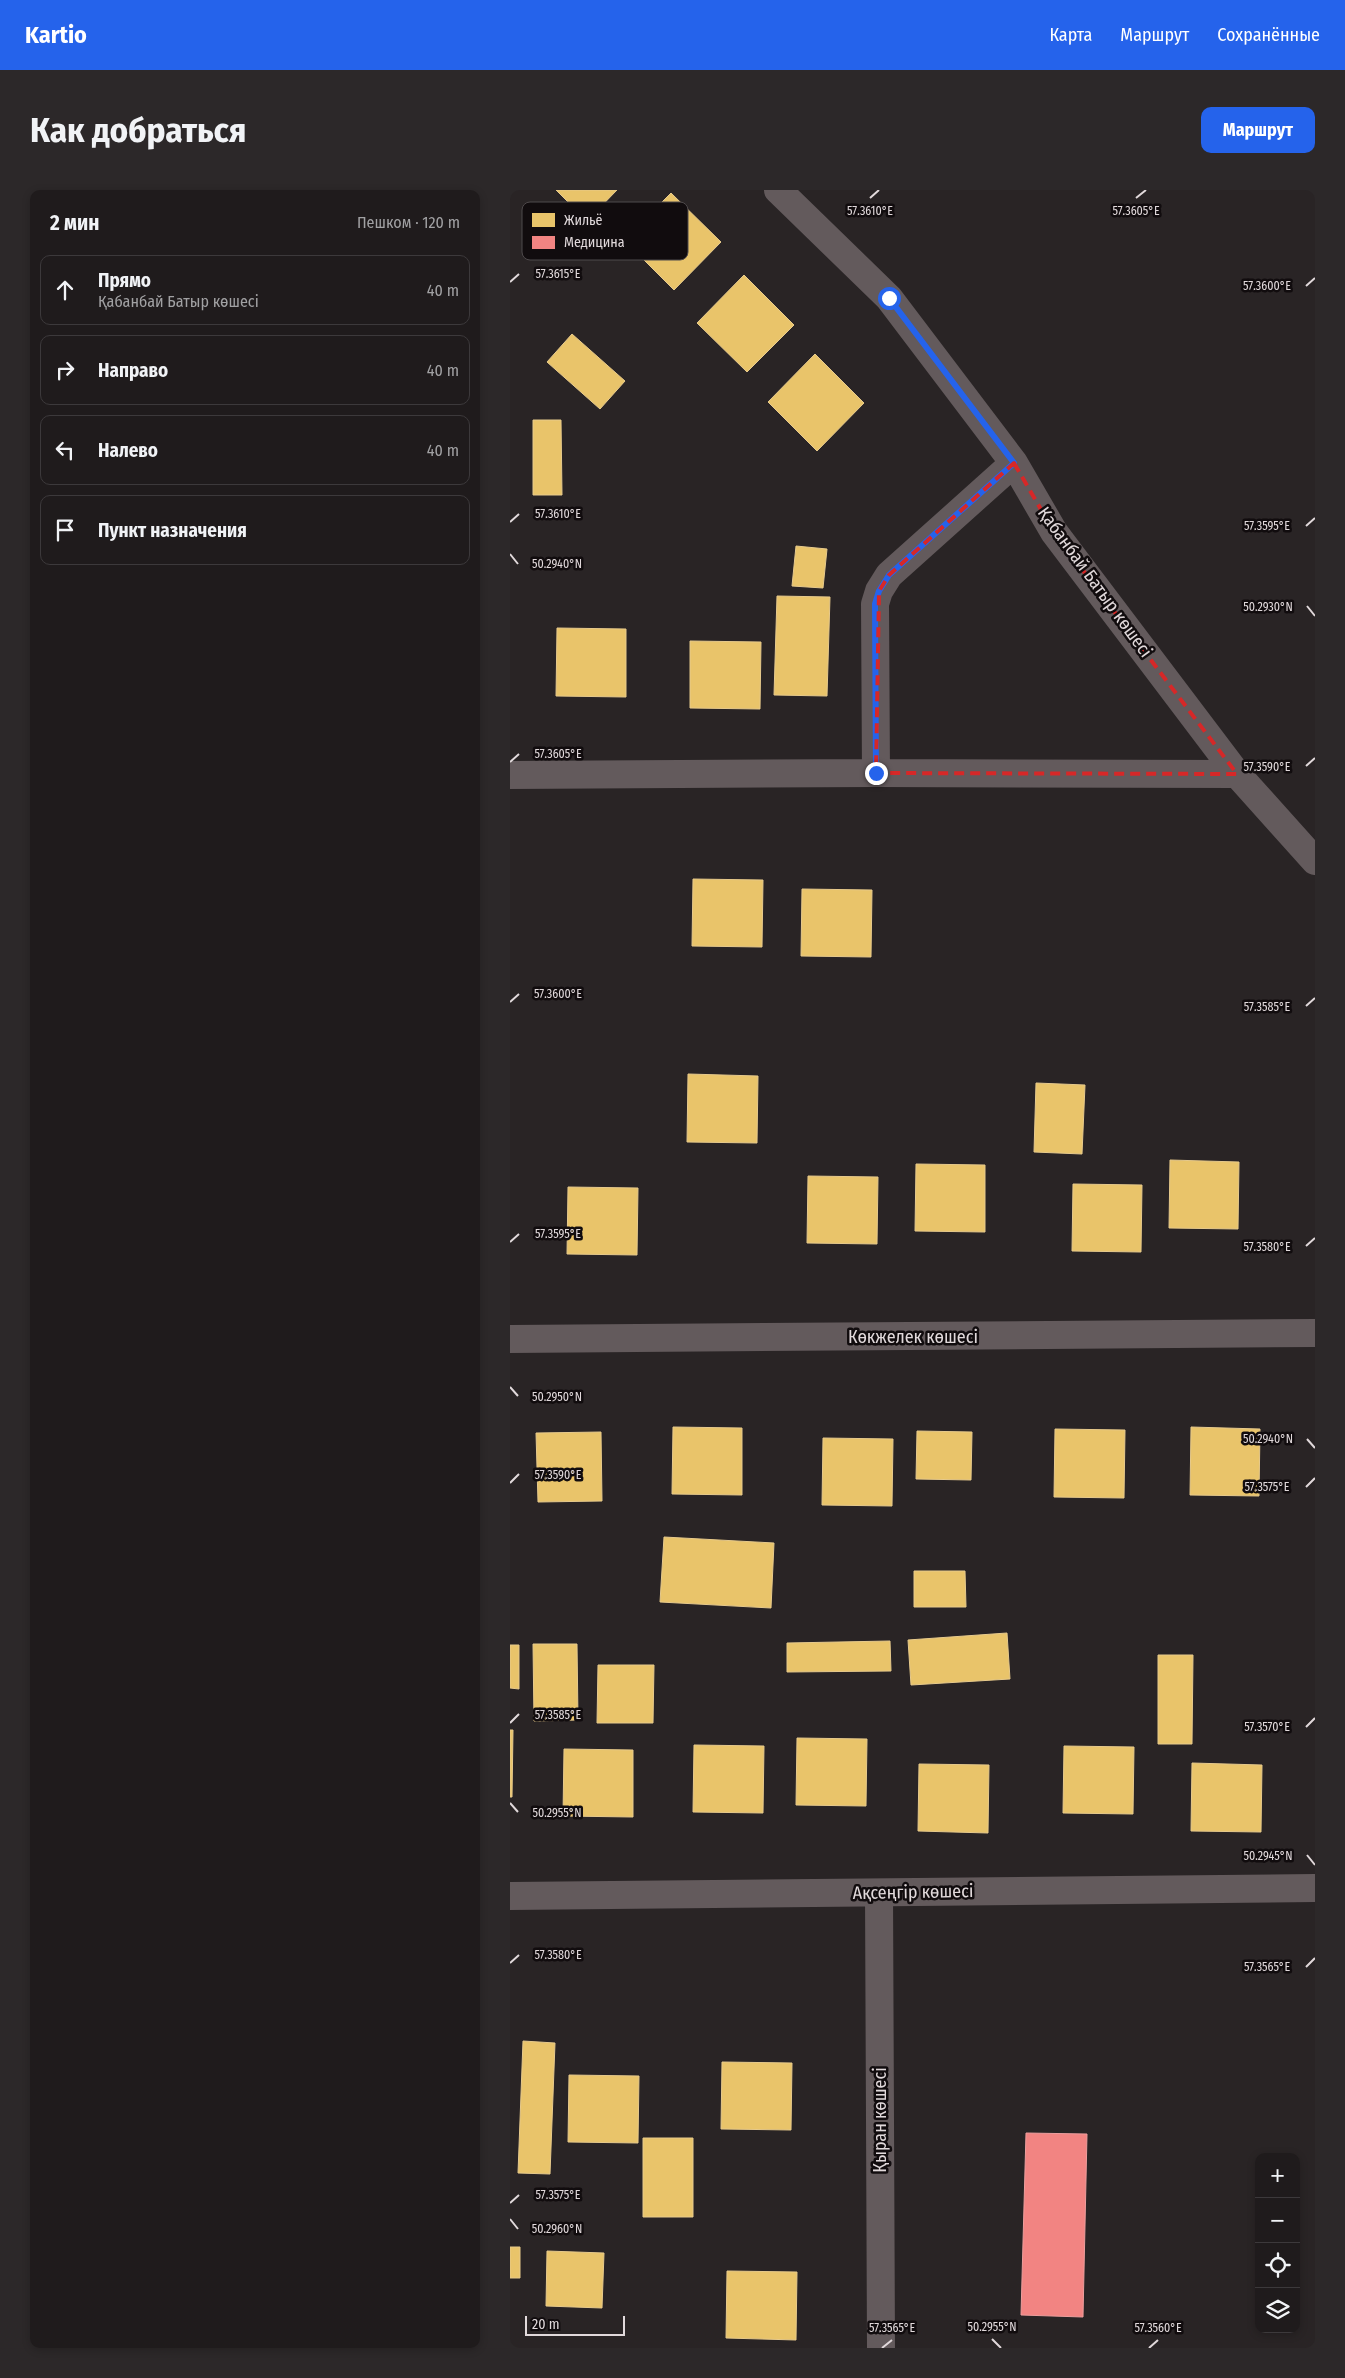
<!DOCTYPE html>
<html lang="ru">
<head>
<meta charset="utf-8">
<style>
	body { margin:0; font-family:"Fira Sans Condensed",sans-serif; background:#2c2829; color:#f1f3f6 }
	.controls { position:absolute; right:15px; bottom:15px; display:grid; overflow:hidden; border-radius:10px; box-shadow:0 2px 8px #0003 }
	.controls button { width:45px; height:45px; display:grid; place-items:center; padding:0; border:0; border-bottom:1px solid #3c393b; background:#1f1b1c; color:#f1f3f6; font:25px sans-serif }
	.scale { position:absolute; left:15px; bottom:12px; width:100px; box-sizing:border-box; padding-left:5px; border:2px solid #e1d9db; border-top:0; font-size:14px; line-height:18px; white-space:nowrap; color:#e1d9db; -webkit-text-stroke:4px #110c0e; paint-order:stroke }
	.stop { position:absolute; width:15px; height:15px; margin:-11px; border:4px solid #2563eb; border-radius:50%; background:#fff }
	.stop.end { background:#2563eb; border-color:#fff; box-shadow:0 1px 5px #0008 }
	.list { margin:0; padding:0; list-style:none }
	h2 { display:flex; justify-content:space-between; align-items:center; height:65px; margin:0; padding:0 20px; font-size:21px }
	h2 small { font-size:16px; font-weight:400; color:#a1a1a3 }
	.list li { display:grid; grid-template-columns:32px 1fr auto; gap:15px; align-items:center; box-sizing:border-box; height:70px; margin:0 10px 10px; padding:0 10px; border:1px solid #3c393b; border-radius:10px }
	.list b { display:block; font-size:19px; white-space:nowrap }
	.list p { margin:0; font-size:16px; white-space:nowrap; color:#a1a1a3 }
	.list em { font-size:16px; font-style:normal; color:#a1a1a3 }
	.icon { flex:none; width:28px; height:28px; fill:none; stroke:currentColor; stroke-width:2; stroke-linecap:round; stroke-linejoin:round }
	.map { position:relative; flex:none; width:805px; height:2158px; overflow:hidden; border-radius:10px }
	header { display:flex; align-items:center; gap:30px; box-sizing:border-box; height:70px; padding:0 25px; background:#2563eb; color:#fff }
	header strong { font-size:24px }
	nav { display:flex; gap:28px; margin-inline-start:auto; font-size:18px }
	.intro { display:flex; align-items:center; justify-content:space-between; box-sizing:border-box; height:120px; padding:0 30px }
	h1 { margin:0; font-size:35px }
	.button { padding:12px 22px; border-radius:10px; background:#2563eb; color:#fff; font-size:18px; font-weight:700 }
	main { display:flex; gap:30px; padding:0 30px }
	aside { flex:1; background:#1f1b1c; border-radius:10px; box-shadow:0 2px 8px #0003 }
	.map>svg:first-child { display:block }
</style>
</head>
<body>
<header>
<strong>Kartio</strong>
<nav><a>Карта</a><a>Маршрут</a><a>Сохранённые</a></nav>
</header>
<div class="intro"><h1>Как добраться</h1><a class="button">Маршрут</a></div>
<main>
<aside>
<h2>2 мин<small>Пешком · 120 m</small></h2>
<ul class="list">
<li><svg class="icon" aria-label="ahead" viewBox="0 0 24 24"><path d="M12 20V5M6 11l6-6 6 6"/></svg><div><b>Прямо</b><p>Қабанбай Батыр көшесі</p></div><em>40 m</em></li>
<li><svg class="icon" aria-label="right" viewBox="0 0 24 24"><path d="M7 20v-9h11M14 6l5 5-5 5"/></svg><div><b>Направо</b></div><em>40 m</em></li>
<li><svg class="icon" aria-label="left" viewBox="0 0 24 24"><path d="M17 20v-9H6M10 6l-5 5 5 5"/></svg><div><b>Налево</b></div><em>40 m</em></li>
<li><svg class="icon" aria-label="arrive" viewBox="0 0 24 24"><path d="M6 21V4h12l-3 4 3 4H6"/></svg><div><b>Пункт назначения</b></div></li>
</ul>
</aside>
<div class="map">
<svg width="805" height="2158" viewBox="0 0 805 2158">
	<rect width="100%" height="100%" fill="#292425"/>
	<!-- homes -->
	<path fill="#e9c46a" stroke="#e7ca8c" d="M46 0H107L77 31Z
		M161 3 211 52 164 100 114 50Z
		M234 85 284 135 237 182 187 133Z
		M62 144 115 191 90 219 37 172Z
		M305 164 354 213 307 261 258 212Z
		M23 230H51L52 305H23Z
		M286 356 317 359 313 398 282 396Z
		M267 406 320 407 317 506 264 505Z
		M47 438 116 439V507L46 506Z
		M180 451 251 452 250 519 180 518Z
		M183 689 253 690 252 757 182 756Z
		M292 699 362 700 361 767 291 766Z
		M178 884 248 886 247 953 177 952Z
		M526 893 575 895 572 964 524 962Z
		M660 970 729 972 728 1039 659 1038Z
		M406 974 475 975V1042L405 1041Z
		M298 986 368 987 367 1054 297 1053Z
		M563 994 632 995 631 1062 562 1061Z
		M58 997 128 998 127 1065 57 1064Z
		M163 1237 232 1238V1305L162 1304Z
		M681 1237 750 1239 749 1306 680 1305Z
		M545 1239 615 1240 614 1308 544 1307Z
		M407 1241 462 1242 461 1290 406 1289Z
		M91 1242 92 1311 28 1312 26 1243Z
		M313 1248 383 1249 382 1316 312 1315Z
		M154 1347 264 1353 261 1418 150 1412Z
		M404 1381H455L456 1417H404Z
		M497 1443 500 1489 401 1495 398 1450Z
		M380 1451 381 1481 277 1482V1453Z
		M23 1454H67L68 1530 24 1531Z
		M0 1455H9V1499L0 1498Z
		M648 1465H683L682 1554H648Z
		M88 1475H144L143 1533H87Z
		M0 1540H3L2 1607H0Z
		M287 1548 357 1549 356 1616 286 1615Z
		M184 1555 254 1556 253 1623 183 1622Z
		M554 1556 624 1557 623 1624 553 1623Z
		M54 1559 123 1560V1627L53 1626Z
		M682 1573 752 1575 751 1642 681 1641Z
		M409 1574 479 1575 478 1643 408 1641Z
		M13 1851 45 1853 40 1984 8 1983Z
		M212 1872 282 1873 281 1940 211 1939Z
		M59 1885 129 1886 128 1953 58 1952Z
		M133 1948H183V2027H133Z
		M0 2057H10V2088H0Z
		M37 2061 94 2063 92 2118 36 2116Z
		M217 2081 287 2082 286 2150 216 2148Z"/>
	<!-- health -->
	<path fill="#f28482" stroke="#ed9e9d" d="M516 1943 577 1944 573 2127 511 2125Z"/>
	<g fill="none" stroke-linecap="round" stroke-linejoin="round">
		<!-- minor -->
		<path stroke="#635a5c" stroke-width="28" d="M268 0 379 108 504 273 544 342 727 584 805 671
			M366 583 365 414 369 401 379 385 504 273
			M0 585 366 583 727 584
			M0 1149 805 1143
			M369 1703 371 2158
			M0 1706 805 1698"/>
	</g>
	<g fill="none" stroke-linecap="round" stroke-linejoin="round">
		<!-- route -->
		<path stroke="#2563eb" stroke-width="6" d="M366 583 365 414 369 401 379 385 504 273 379 108"/>
	</g>
	<!-- marked area -->
	<path fill="none" stroke="#d62828" stroke-width="4" stroke-dasharray="10 6" stroke-linejoin="round" d="M504 273 544 342 727 584 366 583 369 401 379 385Z"/>
	<!-- ticks -->
	<path fill="none" stroke="#e1d9db" stroke-width="2" d="M360 8 369 0M626 8 636 0M0 92 9 84M796 96 805 88M0 332 9 324M796 336 805 328M0 364 8 374M797 416 805 426M0 572 9 564M796 576 805 568M0 812 9 804M796 816 805 808M0 1052 9 1044M796 1056 805 1048M0 1197 8 1206M797 1249 805 1258M0 1293 9 1284M796 1297 805 1288M0 1533 9 1524M796 1537 805 1528M0 1613 8 1622M797 1665 805 1675M0 1773 9 1765M796 1777 805 1768M0 2013 9 2005M0 2029 8 2039M482 2149 491 2158M372 2158 382 2150M639 2158 648 2150"/>
	<g text-anchor="middle" stroke-width="5" stroke-linejoin="round" paint-order="stroke">
		<!-- street labels -->
		<g font-size="18" fill="#e1d9db" stroke="#110c0e">
			<text transform="translate(585 392) rotate(54)" y="6">Қабанбай Батыр көшесі</text>
			<text x="403" y="1153">Көкжелек көшесі</text>
			<text transform="translate(403 1702) rotate(-1)" y="6">Ақсеңгір көшесі</text>
			<text transform="translate(370 1930) rotate(-90)" y="6">Қыран көшесі</text>
		</g>
	</g>
	<!-- legend -->
	<rect x="12" y="12" width="166" height="58" rx="8" fill="#110c0e" stroke="#4f4a4c" stroke-width="1"/>
	<rect x="22" y="23" width="23" height="14" fill="#e9c46a"/>
	<rect x="22" y="46" width="23" height="13" fill="#f28482"/>
	<g font-size="14" fill="#e1d9db">
		<text x="54" y="35">Жильё</text>
		<text x="54" y="57">Медицина</text>
	</g>
	<g font-size="12" text-anchor="middle" fill="#e1d9db" stroke="#110c0e" stroke-width="5" stroke-linejoin="round" paint-order="stroke">
		<text x="360" y="25">57.3610°E</text>
		<text x="626" y="25">57.3605°E</text>
		<text x="48" y="88">57.3615°E</text>
		<text x="757" y="100">57.3600°E</text>
		<text x="48" y="328">57.3610°E</text>
		<text x="757" y="340">57.3595°E</text>
		<text x="47" y="378">50.2940°N</text>
		<text x="758" y="421">50.2930°N</text>
		<text x="48" y="568">57.3605°E</text>
		<text x="757" y="581">57.3590°E</text>
		<text x="48" y="808">57.3600°E</text>
		<text x="757" y="821">57.3585°E</text>
		<text x="48" y="1048">57.3595°E</text>
		<text x="757" y="1061">57.3580°E</text>
		<text x="47" y="1211">50.2950°N</text>
		<text x="758" y="1253">50.2940°N</text>
		<text x="48" y="1289">57.3590°E</text>
		<text x="757" y="1301">57.3575°E</text>
		<text x="48" y="1529">57.3585°E</text>
		<text x="757" y="1541">57.3570°E</text>
		<text x="47" y="1627">50.2955°N</text>
		<text x="758" y="1670">50.2945°N</text>
		<text x="48" y="1769">57.3580°E</text>
		<text x="757" y="1781">57.3565°E</text>
		<text x="48" y="2009">57.3575°E</text>
		<text x="47" y="2043">50.2960°N</text>
		<text x="482" y="2141">50.2955°N</text>
		<text x="382" y="2142">57.3565°E</text>
		<text x="648" y="2142">57.3560°E</text>
	</g>
</svg>
<div class="controls">
<button>+</button>
<button>−</button>
<button><svg class="icon" aria-label="locate" viewBox="0 0 24 24"><circle cx="12" cy="12" r="6"/><path d="M12 2v4M12 18v4M2 12h4M18 12h4"/></svg></button>
<button><svg class="icon" aria-label="layers" viewBox="0 0 24 24"><path d="M12 4l9 5-9 5-9-5zM3 14l9 5 9-5"/></svg></button>
</div>
<div class="scale">20 m</div>
<div class="stop" style="left:379px;top:108px"></div>
<div class="stop end" style="left:366px;top:583px"></div>
</div>
</main>
</body>
</html>
